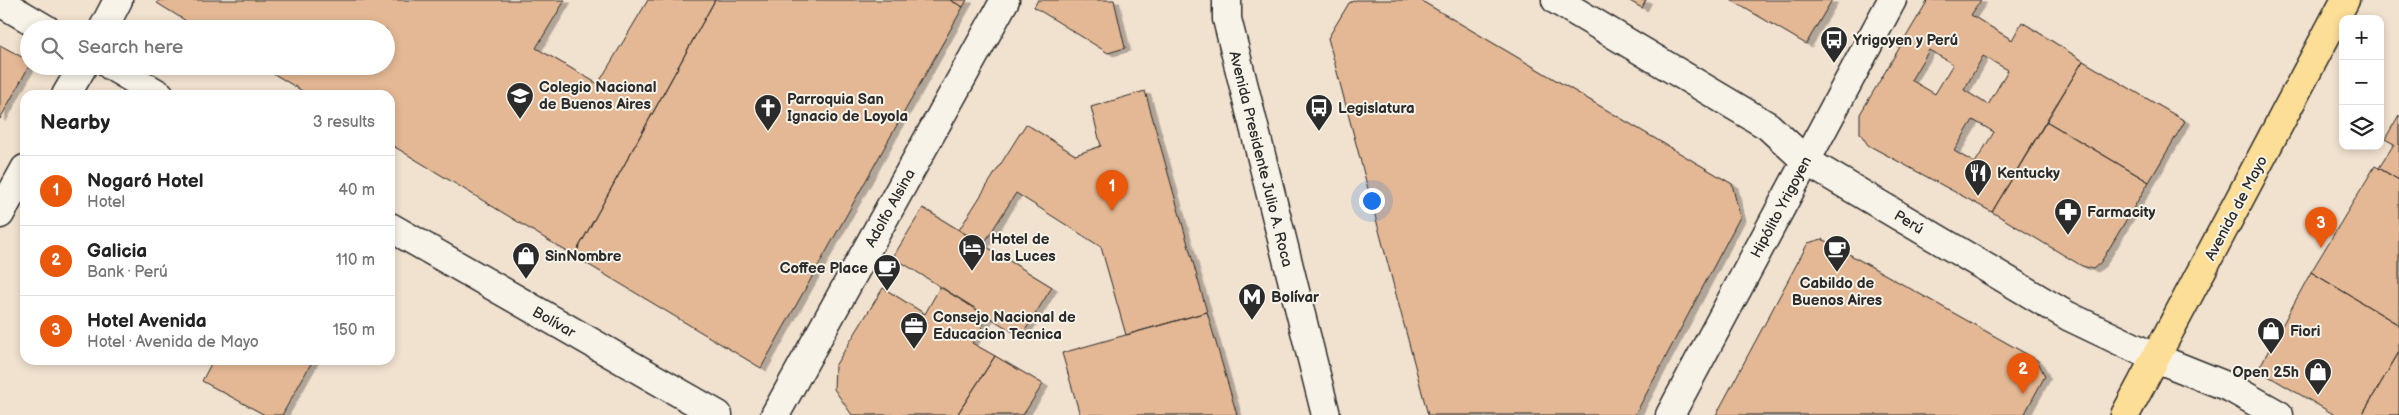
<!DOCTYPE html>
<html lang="en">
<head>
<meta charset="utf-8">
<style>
	body { margin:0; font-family:"Balsamiq Sans",sans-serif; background:#f2f2f2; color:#222 }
	.controls { position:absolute; right:15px; top:15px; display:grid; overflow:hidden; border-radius:10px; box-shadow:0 2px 8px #0003 }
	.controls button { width:45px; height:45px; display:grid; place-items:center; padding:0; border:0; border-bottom:1px solid #e0e0e0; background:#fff; color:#222; font:25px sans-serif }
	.you { position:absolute; left:1371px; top:200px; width:18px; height:18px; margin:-12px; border:4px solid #fff; border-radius:50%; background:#1a73e8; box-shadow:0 0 0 8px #1a73e833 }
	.badge { display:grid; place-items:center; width:32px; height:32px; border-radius:50%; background:#ea580c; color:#fff; font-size:16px; font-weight:700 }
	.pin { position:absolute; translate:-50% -41px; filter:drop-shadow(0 1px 2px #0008) }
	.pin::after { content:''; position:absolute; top:26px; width:18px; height:15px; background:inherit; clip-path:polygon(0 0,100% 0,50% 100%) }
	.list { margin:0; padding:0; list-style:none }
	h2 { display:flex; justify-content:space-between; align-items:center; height:65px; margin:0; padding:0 20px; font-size:21px }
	h2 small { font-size:16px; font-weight:400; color:#767676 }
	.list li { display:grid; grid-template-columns:32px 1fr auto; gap:15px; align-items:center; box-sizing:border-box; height:70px; padding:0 20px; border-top:1px solid #e0e0e0 }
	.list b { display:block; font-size:19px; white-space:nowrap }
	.list p { margin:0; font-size:16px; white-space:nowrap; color:#767676 }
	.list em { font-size:16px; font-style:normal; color:#767676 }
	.icon { flex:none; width:28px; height:28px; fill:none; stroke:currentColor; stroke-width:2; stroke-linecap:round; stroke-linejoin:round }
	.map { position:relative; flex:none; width:2399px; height:415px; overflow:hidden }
	.search { position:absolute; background:#fff; box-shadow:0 2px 8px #0003; left:20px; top:20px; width:375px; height:55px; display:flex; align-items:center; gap:12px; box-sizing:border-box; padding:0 18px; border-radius:28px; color:#767676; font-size:19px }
	.panel { position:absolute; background:#fff; box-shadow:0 2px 8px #0003; left:20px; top:90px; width:375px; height:275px; border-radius:15px }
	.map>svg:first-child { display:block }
</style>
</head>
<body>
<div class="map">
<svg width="2399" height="415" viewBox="0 0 2399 415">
	<defs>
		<filter id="shadow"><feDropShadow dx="5.5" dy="3" stdDeviation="0" flood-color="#0004"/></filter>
	</defs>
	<rect width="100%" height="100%" fill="#f1e1cf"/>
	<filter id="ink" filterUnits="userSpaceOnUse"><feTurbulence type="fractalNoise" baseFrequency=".02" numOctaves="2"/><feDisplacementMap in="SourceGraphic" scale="10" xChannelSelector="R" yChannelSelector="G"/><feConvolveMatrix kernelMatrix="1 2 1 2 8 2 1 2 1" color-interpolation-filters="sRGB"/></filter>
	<g filter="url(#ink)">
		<!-- building -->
		<path fill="#e4b894" stroke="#2b2b2b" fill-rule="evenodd" filter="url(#shadow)" d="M159 0H565L536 48 598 84 648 0H715L574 256 390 144V95H309L261 66H386V29H199L157 3Z
			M715 0H950L963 7 761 368 574 256Z
			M950 0H967L963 7Z
			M1038 0H1114L1125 48 1108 53 1034 7Z
			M1356 0H1420L1732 184 1740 217 1635 415H1428L1328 38 1349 3Z
			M1628 0H1646L1642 8Z
			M1731 0H1832L1806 44Z
			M1928 0H1981L1971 15 2012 40 2022 22 2083 61 1992 212 1868 145 1860 133V114ZM1929 50 1953 64 1935 94 1911 80ZM1983 56 2008 70 1988 105 1964 90ZM1973 120 1994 132 1975 163 1954 151Z
			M0 45 29 61V66L0 119Z
			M2083 61 2185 121 2149 182 2046 121Z
			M1145 91 1207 312 1126 335 1101 247 1016 193 983 245 959 230 1026 124 1075 155 1101 146 1091 107Z
			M2399 115V180L2379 168 2394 144 2385 139Z
			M2046 121 2149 182 2101 262 2093 269 2082 266 1992 212Z
			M2375 166 2399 180V325L2311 272Z
			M923 208 1052 287 1021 337 893 257Z
			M1822 239 2037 360 2045 376 2024 415H1716L1808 243Z
			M2311 272 2399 325V352L2362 415H2335L2258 370Z
			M940 287 988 317 972 343 995 356 957 415H852L834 389 835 366 883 288 925 314Z
			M1207 312 1237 415H1080L1062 353Z
			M2399 352V415H2362Z
			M995 356 1043 384 1023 415H957Z
			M213 360H313L282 415H265L202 381Z"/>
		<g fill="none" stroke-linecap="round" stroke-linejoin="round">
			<defs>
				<path id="street" d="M1556 0 1768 126 1806 161 2068 316 2156 358 2231 388 2279 415
					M0 2 46 29
					M103 29 118 0
					M111 66 160 95
					M66 95 83 66
					M0 214 25 169
					M390 227 718 415
					M775 415 1005 0
					M1670 415 1892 0"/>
				<path id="secondary" d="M1227 0V19L1326 415"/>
				<path id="primary" d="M2125 415 2345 0"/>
			</defs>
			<!-- street casing -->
			<use href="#street" stroke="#2b2b2b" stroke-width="31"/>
			<!-- secondary casing -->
			<use href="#secondary" stroke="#2b2b2b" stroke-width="31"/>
			<!-- primary casing -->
			<use href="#primary" stroke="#2b2b2b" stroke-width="31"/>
			<!-- street -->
			<use href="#street" stroke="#f7f3e8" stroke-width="28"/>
			<!-- secondary -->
			<use href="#secondary" stroke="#f7f3e8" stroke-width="28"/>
			<!-- primary -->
			<use href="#primary" stroke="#fcde96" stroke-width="28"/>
		</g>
	</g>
	<!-- icons -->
	<defs>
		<symbol id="bus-pin" viewBox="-11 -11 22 30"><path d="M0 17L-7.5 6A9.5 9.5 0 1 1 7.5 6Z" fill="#2b2b2b" stroke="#f7f3e8"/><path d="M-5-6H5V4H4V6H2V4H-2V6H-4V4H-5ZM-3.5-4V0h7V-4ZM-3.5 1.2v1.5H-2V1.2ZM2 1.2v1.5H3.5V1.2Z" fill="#fff"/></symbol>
		<symbol id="school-pin" viewBox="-11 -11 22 30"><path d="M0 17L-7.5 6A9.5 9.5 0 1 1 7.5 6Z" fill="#2b2b2b" stroke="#f7f3e8"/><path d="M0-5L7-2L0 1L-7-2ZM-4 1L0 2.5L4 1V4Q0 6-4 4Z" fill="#fff"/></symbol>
		<symbol id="church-pin" viewBox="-11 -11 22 30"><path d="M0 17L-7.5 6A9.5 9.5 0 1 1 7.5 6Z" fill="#2b2b2b" stroke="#f7f3e8"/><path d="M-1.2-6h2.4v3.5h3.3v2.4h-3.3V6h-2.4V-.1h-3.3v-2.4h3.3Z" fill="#fff"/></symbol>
		<symbol id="restaurant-pin" viewBox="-11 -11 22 30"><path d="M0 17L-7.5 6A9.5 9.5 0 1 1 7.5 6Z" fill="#2b2b2b" stroke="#f7f3e8"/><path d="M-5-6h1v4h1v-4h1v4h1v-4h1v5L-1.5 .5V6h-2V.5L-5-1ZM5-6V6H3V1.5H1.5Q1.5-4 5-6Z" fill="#fff"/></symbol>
		<symbol id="pharmacy-pin" viewBox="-11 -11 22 30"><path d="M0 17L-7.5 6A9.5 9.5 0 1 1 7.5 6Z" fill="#2b2b2b" stroke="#f7f3e8"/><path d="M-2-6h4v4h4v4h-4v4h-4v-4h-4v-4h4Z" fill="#fff"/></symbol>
		<symbol id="hotel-pin" viewBox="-11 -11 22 30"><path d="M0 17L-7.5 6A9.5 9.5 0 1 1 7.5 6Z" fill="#2b2b2b" stroke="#f7f3e8"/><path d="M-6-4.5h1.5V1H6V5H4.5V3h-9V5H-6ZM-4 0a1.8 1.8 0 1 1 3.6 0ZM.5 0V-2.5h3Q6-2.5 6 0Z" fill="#fff"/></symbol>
		<symbol id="cafe-pin" viewBox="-11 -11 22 30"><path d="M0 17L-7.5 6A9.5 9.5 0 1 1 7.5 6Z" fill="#2b2b2b" stroke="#f7f3e8"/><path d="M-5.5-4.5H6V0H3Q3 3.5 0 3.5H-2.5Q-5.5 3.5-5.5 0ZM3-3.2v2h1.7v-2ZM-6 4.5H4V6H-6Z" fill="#fff"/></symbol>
		<symbol id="shop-pin" viewBox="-11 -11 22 30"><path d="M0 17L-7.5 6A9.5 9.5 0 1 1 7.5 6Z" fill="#2b2b2b" stroke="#f7f3e8"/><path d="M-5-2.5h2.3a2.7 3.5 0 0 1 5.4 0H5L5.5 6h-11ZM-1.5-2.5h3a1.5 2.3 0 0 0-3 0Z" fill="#fff"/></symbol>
		<symbol id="metro-pin" viewBox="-11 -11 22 30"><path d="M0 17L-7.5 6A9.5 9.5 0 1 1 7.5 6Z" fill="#2b2b2b" stroke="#f7f3e8"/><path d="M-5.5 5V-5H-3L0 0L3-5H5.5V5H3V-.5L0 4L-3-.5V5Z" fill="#fff"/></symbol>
		<symbol id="office-pin" viewBox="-11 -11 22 30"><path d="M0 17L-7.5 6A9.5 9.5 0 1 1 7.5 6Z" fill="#2b2b2b" stroke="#f7f3e8"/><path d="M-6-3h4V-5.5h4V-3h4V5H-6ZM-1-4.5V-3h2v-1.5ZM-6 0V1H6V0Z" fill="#fff"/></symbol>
	</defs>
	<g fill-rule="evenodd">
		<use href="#bus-pin" x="1818" y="24" width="32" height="43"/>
		<use href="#school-pin" x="504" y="80" width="32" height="43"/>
		<use href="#church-pin" x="752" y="92" width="32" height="43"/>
		<use href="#bus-pin" x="1303" y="92" width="32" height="43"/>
		<use href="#restaurant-pin" x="1962" y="157" width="32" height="43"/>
		<use href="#pharmacy-pin" x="2052" y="196" width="32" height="43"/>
		<use href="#hotel-pin" x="956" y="232" width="32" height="43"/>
		<use href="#cafe-pin" x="1821" y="233" width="32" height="43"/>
		<use href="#shop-pin" x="510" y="240" width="32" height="43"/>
		<use href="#cafe-pin" x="871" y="252" width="32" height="43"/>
		<use href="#metro-pin" x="1236" y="281" width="32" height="43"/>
		<use href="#office-pin" x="898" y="310" width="32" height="43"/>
		<use href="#shop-pin" x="2255" y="315" width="32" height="43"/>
		<use href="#shop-pin" x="2302" y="356" width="32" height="43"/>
	</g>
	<g text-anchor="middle" stroke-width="4" stroke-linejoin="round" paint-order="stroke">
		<!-- poi labels -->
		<g font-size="15" font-weight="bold" fill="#2b2b2b" stroke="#f7f3e8" text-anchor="start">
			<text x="1853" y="45">Yrigoyen y Perú</text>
			<text x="539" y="92">Colegio Nacional<tspan x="539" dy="17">de Buenos Aires</tspan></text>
			<text x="787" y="104">Parroquia San<tspan x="787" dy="17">Ignacio de Loyola</tspan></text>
			<text x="1338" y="113">Legislatura</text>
			<text x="1997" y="178">Kentucky</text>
			<text x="2087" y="217">Farmacity</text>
			<text x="991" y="244">Hotel de<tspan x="991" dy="17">las Luces</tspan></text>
			<text x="545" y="261">SinNombre</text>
			<text x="868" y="273" text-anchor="end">Coffee Place</text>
			<text x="1837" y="288" text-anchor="middle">Cabildo de<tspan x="1837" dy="17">Buenos Aires</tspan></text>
			<text x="1271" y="302">Bolívar</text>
			<text x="933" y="322">Consejo Nacional de<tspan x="933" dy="17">Educacion Tecnica</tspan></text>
			<text x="2290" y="336">Fiori</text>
			<text x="2299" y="377" text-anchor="end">Open 25h</text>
		</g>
		<!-- street labels -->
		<g font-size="15" fill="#2b2b2b" stroke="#f7f3e8">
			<text transform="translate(1261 159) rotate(76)" y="5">Avenida Presidente Julio A. Roca</text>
			<text transform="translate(1781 207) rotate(-62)" y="5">Hipólito Yrigoyen</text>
			<text transform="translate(890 208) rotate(-61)" y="5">Adolfo Alsina</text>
			<text transform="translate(2236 208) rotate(-62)" y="5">Avenida de Mayo</text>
			<text transform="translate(1909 222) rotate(31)" y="5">Perú</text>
			<text transform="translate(554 322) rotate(30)" y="5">Bolívar</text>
		</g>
	</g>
</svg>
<div class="controls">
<button>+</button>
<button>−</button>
<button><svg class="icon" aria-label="layers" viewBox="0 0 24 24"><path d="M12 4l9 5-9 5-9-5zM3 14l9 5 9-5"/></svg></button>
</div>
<div class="you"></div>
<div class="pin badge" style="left:1112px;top:211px">1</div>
<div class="pin badge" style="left:2023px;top:394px">2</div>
<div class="pin badge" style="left:2321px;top:248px">3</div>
<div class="search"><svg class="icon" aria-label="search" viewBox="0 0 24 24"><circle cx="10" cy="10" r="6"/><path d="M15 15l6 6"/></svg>Search here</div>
<section class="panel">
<h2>Nearby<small>3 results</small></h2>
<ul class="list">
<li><span class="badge">1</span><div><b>Nogaró Hotel</b><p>Hotel</p></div><em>40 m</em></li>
<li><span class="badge">2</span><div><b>Galicia</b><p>Bank · Perú</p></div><em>110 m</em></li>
<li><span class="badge">3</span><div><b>Hotel Avenida</b><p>Hotel · Avenida de Mayo</p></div><em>150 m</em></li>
</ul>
</section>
</div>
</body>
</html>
